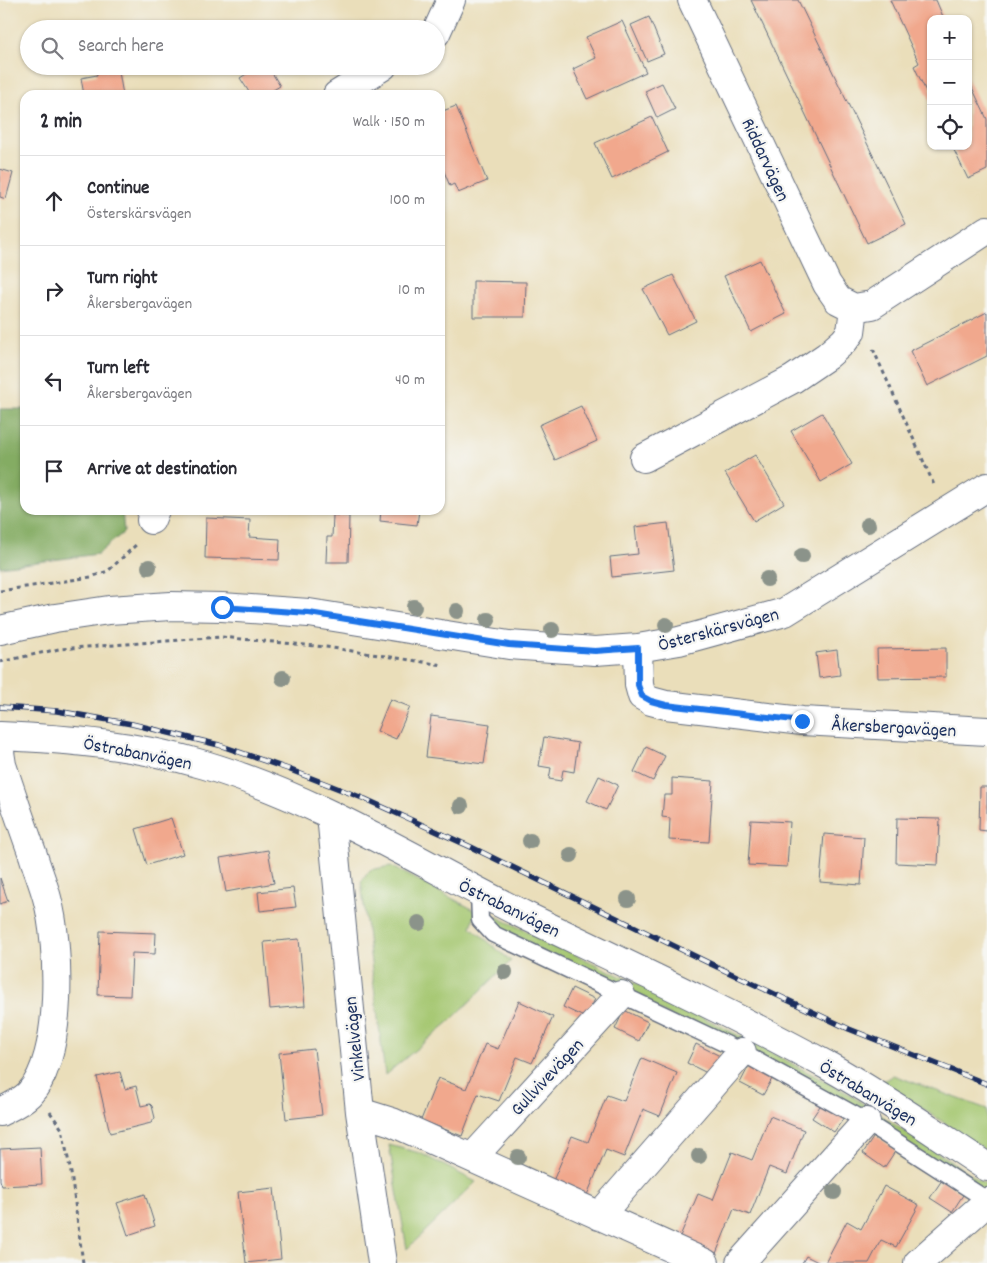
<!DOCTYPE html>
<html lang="en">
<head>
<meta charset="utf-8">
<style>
	body { margin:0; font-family:Dekko,sans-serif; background:#f7f7f7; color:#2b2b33 }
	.controls { position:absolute; right:15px; top:15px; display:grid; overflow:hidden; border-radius:10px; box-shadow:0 1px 4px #0004 }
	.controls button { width:45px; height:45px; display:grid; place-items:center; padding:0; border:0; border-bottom:1px solid #e1e1e2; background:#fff; color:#2b2b33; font:25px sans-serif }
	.stop { position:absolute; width:15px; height:15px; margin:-11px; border:4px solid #1a73e8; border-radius:50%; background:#fff }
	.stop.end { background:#1a73e8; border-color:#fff; box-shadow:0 1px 5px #0008 }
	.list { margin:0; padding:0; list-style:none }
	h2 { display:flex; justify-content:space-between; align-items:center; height:65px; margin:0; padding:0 20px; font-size:21px }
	h2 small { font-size:16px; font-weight:400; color:#7c7c81 }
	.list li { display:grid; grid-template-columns:32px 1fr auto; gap:15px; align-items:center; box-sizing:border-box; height:90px; padding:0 20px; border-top:1px solid #e1e1e2 }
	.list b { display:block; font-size:19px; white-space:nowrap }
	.list p { margin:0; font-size:16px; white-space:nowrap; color:#7c7c81 }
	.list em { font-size:16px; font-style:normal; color:#7c7c81 }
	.icon { flex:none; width:28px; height:28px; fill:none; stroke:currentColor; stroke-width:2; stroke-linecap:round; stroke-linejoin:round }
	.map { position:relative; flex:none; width:987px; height:1263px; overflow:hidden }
	.search { position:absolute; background:#fff; box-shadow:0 1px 4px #0004; left:20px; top:20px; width:425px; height:55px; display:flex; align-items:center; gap:12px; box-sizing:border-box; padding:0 18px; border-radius:28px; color:#7c7c81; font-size:19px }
	.panel { position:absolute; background:#fff; box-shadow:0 1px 4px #0004; left:20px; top:90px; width:425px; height:425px; border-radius:15px }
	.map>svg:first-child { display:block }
</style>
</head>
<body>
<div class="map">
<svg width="987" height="1263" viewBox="0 0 987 1263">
	<rect width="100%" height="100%" fill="#f6f6f2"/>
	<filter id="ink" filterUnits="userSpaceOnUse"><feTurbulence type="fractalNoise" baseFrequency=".02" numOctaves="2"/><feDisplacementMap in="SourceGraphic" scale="10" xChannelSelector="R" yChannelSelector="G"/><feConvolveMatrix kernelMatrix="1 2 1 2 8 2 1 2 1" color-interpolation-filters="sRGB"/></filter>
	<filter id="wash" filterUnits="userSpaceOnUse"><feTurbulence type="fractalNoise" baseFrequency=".0096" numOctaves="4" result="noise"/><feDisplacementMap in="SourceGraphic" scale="20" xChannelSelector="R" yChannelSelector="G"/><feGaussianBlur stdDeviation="1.12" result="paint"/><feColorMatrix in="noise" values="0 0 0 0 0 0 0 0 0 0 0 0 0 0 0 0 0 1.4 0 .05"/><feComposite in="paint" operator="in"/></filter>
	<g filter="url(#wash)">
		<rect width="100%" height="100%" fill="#eadeba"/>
		<!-- green -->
		<path fill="#a5c771" stroke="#607b68" d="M391 866 476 911 471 927 511 961 449 1022 385 1075 361 882 370 870Z
			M497 917 637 984 744 1038 847 1093 987 1185V1198L845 1103 500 931 493 922Z
			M893 1075 987 1109V1151L882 1082Z
			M389 1145 420 1153 476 1182 407 1249Z"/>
		<!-- forest -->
		<path fill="#84ac63" stroke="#506e60" d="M0 409H25V510H122L124 532 98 554 0 567Z"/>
		<g id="blocks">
			<!-- building -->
			<path fill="#f1a88d" d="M751 0H798L906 224 867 243Z
				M890 0H936L944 19H931V102L914 66 919 63Z
				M649 17 664 54 647 61 631 25Z
				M622 21 646 72 587 99 573 69 596 58 586 37Z
				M95 66H118L123 95H84L81 78 97 75Z
				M259 66H268L280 86 265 95H251L240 78Z
				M968 79 987 119V170L968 179 952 146H968Z
				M662 83 675 109 657 118 645 91Z
				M456 106 487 181 458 193 454 184 450 186 440 162V112Z
				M652 117 668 152 612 179 595 143Z
				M0 169 13 173 6 199 0 197Z
				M760 260 786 314 751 332 724 276Z
				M673 275 696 321 667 335 643 289Z
				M473 281 526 282 525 317H473Z
				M987 312V356L927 386 910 351Z
				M581 406 597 441 555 460 539 425Z
				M822 413 852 464 821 482 791 431Z
				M755 455 784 503 754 521 725 473Z
				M381 510H419L417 525 380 521Z
				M333 515 349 516 348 562H326L327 537H332Z
				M206 518 250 520 249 537 280 539 279 560 205 558Z
				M668 523 674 570 612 577 610 557 638 554 635 527Z
				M946 648V677L878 678 877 649Z
				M837 650 840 675 819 678 816 653Z
				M390 699 410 707 396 739 377 731Z
				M431 716 490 724 484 764 426 757Z
				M544 737 578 743 574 772 563 770 561 781 549 779 551 768 539 766Z
				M646 747 665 756 653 781 634 772Z
				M599 776 618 785 606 810 587 801Z
				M672 778 713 781 709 842 669 840 670 818 662 817 664 795H672Z
				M980 787H987V831L979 830Z
				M171 818 183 854 147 865 136 829Z
				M897 818 940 819 938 865 896 863Z
				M751 820 790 822 787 867 748 865Z
				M824 834 864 837 861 885 820 882Z
				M268 850 274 883 226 892 220 858Z
				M0 878 8 901 0 904Z
				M293 888 296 907 260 911 258 892Z
				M100 931 156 933 155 954 132 953 130 996 98 995Z
				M299 939 305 1006 270 1009 264 942Z
				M572 988 595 999 586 1018 563 1007Z
				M519 1001 553 1017 532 1063 517 1057 499 1101 478 1094 462 1136 421 1120 438 1078 466 1089 485 1044 498 1049Z
				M624 1010 648 1022 639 1041 615 1029Z
				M696 1044 720 1056 711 1075 687 1063Z
				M314 1049 322 1115 286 1119 279 1053Z
				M642 1058 677 1073 660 1116 643 1109 624 1157 606 1150 587 1195 553 1181 572 1136 588 1142 607 1095 624 1101Z
				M750 1064 773 1077 763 1095 740 1083Z
				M120 1072 125 1089 136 1086 141 1106 150 1104 152 1106 155 1118 151 1123 110 1133 97 1077Z
				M824 1100 846 1115 834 1132 812 1118Z
				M770 1116 804 1130 787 1174 769 1167 750 1215 734 1209 715 1256 678 1241 698 1194 713 1200 732 1152 752 1160Z
				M875 1135 896 1150 884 1168 863 1153Z
				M40 1147 42 1184 2 1186 0 1180V1149Z
				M942 1180 963 1195 952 1212 930 1198Z
				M884 1186 919 1205 896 1247 881 1240 869 1263H825L847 1221 861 1229Z
				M274 1188 281 1259 246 1263 238 1192Z
				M145 1194 155 1226 128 1235 117 1203Z
				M806 1256 820 1263H802Z"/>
		</g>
	</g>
	<g filter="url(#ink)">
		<use href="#blocks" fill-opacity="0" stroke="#636c7e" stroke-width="1"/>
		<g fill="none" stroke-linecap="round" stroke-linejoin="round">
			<defs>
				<path id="service" d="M479 893 480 920 493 934 730 1046 855 1115 987 1200"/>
				<path id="minor" d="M692 0 827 284 838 300 854 308
					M436 33 451 0
					M337 95 383 66
					M644 458 793 379 827 356 844 341 851 332 854 308 872 305 987 230
					M151 520 155 510
					M0 630 55 618 109 610 171 606 222 607 309 613 509 645 595 651 638 648 679 641 785 612 987 487
					M638 648 639 685 642 696 651 701 666 705 802 721 987 731
					M0 736C69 739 138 745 205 765 319 799 421 864 526 916 628 965 731 1013 830 1067 884 1097 935 1133 987 1167
					M0 752 2 765C12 795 22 825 33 855 37 869 43 883 47 898 60 944 64 1058 29 1094 21 1102 10 1107 0 1112
					M331 815 360 1112 382 1263
					M360 1112 392 1122 705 1263
					M472 1158 621 995
					M599 1216 742 1052
					M740 1263 866 1122
					M918 1263 987 1202"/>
			</defs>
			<!-- service casing -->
			<use href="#service" stroke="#636c7e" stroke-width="19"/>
			<!-- minor casing -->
			<use href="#minor" stroke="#636c7e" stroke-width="30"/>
			<!-- path -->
			<path stroke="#636c7e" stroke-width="3" stroke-dasharray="4 4" stroke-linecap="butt" d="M873 349 935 487
				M0 591 91 577 108 571 137 544
				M0 662 59 649 221 637 326 647 443 665
				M50 1112 62 1129 71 1173 83 1263"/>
			<!-- service -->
			<use href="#service" stroke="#fff" stroke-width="16"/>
			<!-- minor -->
			<use href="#minor" stroke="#fff" stroke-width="28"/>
			<defs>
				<path id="rail" d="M0 707 57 711 132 724 219 745 288 769 365 799 471 847 711 964 849 1029 987 1084"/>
			</defs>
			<!-- rail casing -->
			<use href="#rail" stroke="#1b2f5e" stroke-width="5.5"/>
			<!-- rail -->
			<use href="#rail" stroke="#f6f6f2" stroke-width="4" stroke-dasharray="11" stroke-linecap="butt"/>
		</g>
		<!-- trees -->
		<g fill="#8b938a">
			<circle cx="868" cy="525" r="8"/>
			<circle cx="802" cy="556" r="8"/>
			<circle cx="149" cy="567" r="8"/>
			<circle cx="767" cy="579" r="8"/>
			<circle cx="414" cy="607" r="8"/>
			<circle cx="457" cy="611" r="8"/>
			<circle cx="488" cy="620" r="8"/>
			<circle cx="666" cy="625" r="8"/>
			<circle cx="552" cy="630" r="8"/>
			<circle cx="283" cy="678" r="8"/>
			<circle cx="461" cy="806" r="8"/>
			<circle cx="530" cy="841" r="8"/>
			<circle cx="571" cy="855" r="8"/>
			<circle cx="628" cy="899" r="8"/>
			<circle cx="419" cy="923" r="8"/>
			<circle cx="505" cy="972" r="8"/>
			<circle cx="699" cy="1156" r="8"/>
			<circle cx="518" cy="1157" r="8"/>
			<circle cx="834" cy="1192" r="8"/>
		</g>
	</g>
	<g fill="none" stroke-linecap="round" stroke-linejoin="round" filter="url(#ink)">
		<!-- route -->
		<path stroke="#1a73e8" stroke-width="6" d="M222 607 309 613 509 645 595 651 638 648V685L642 696 651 701 666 705 802 721"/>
	</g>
	<g text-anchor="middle" stroke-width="4.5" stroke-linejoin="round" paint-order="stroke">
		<!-- street labels -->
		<g font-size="19" fill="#1b2f5e" stroke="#f6f6f2">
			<text transform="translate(767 159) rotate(65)" y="7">Riddarvägen</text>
			<text transform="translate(718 628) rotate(-15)" y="7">Österskärsvägen</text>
			<text transform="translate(894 726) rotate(3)" y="7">Åkersbergavägen</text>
			<text transform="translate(138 752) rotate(11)" y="7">Östrabanvägen</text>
			<text transform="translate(510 907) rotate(26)" y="7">Östrabanvägen</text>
			<text transform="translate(353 1039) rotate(-96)" y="7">Vinkelvägen</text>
			<text transform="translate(546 1076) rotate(-47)" y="7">Gullvivevägen</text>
			<text transform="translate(869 1092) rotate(31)" y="7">Östrabanvägen</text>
		</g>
	</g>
</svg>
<div class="controls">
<button>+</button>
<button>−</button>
<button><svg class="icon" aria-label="locate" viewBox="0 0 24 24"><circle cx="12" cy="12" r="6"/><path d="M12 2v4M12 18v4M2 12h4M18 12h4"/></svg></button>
</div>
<div class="stop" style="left:222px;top:607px"></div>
<div class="stop end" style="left:802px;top:721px"></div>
<div class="search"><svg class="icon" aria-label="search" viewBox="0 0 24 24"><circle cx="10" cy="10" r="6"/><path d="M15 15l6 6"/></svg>Search here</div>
<section class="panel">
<h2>2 min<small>Walk · 150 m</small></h2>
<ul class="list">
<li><svg class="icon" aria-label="ahead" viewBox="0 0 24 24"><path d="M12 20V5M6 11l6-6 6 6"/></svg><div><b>Continue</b><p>Österskärsvägen</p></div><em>100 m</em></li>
<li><svg class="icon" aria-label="right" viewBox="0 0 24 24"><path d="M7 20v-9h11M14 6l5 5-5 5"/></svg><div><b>Turn right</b><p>Åkersbergavägen</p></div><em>10 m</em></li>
<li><svg class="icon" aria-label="left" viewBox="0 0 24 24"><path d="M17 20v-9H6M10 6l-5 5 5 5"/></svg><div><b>Turn left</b><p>Åkersbergavägen</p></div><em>40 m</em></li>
<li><svg class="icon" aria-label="arrive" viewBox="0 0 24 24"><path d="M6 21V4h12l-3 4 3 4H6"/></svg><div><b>Arrive at destination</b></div></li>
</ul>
</section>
</div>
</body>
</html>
